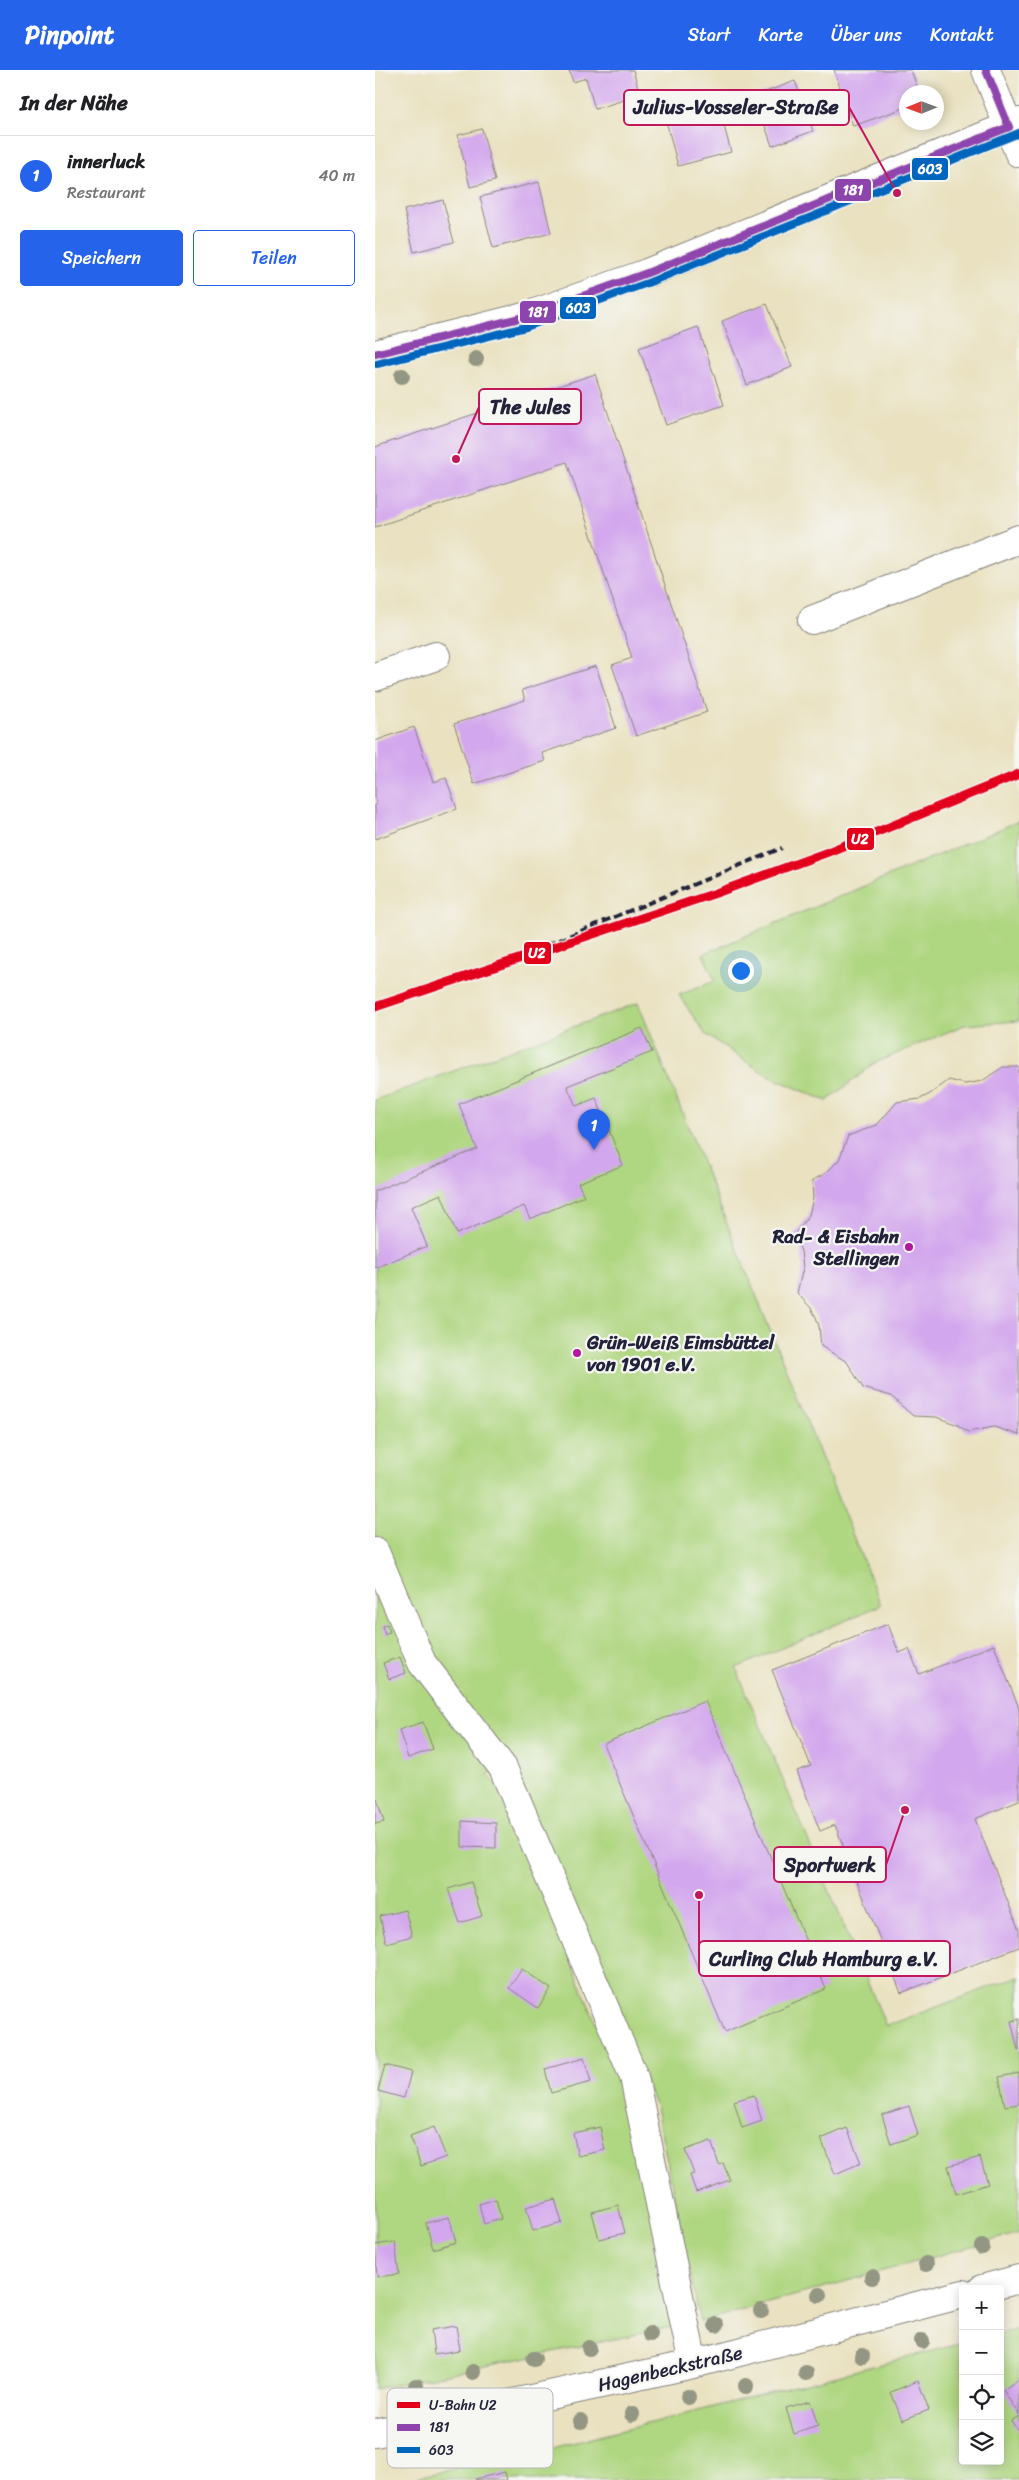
<!DOCTYPE html>
<html lang="de">
<head>
<meta charset="utf-8">
<style>
	body { margin:0; font-family:Sriracha,sans-serif; background:#f2f2f2; color:#202124 }
	.controls { position:absolute; right:15px; bottom:15px; display:grid; overflow:hidden; border-radius:5px; box-shadow:0 2px 12px #0003 }
	.controls button { width:45px; height:45px; display:grid; place-items:center; padding:0; border:0; border-bottom:1px solid #e0e0e0; background:#fff; color:#202124; font:25px sans-serif }
	.compass { position:absolute; left:524px; top:15px; width:45px; height:45px; border-radius:50%; background:#fff; box-shadow:0 2px 12px #0003; rotate:269deg }
	.you { position:absolute; left:365px; top:900px; width:18px; height:18px; margin:-12px; border:4px solid #fff; border-radius:50%; background:#1a73e8; box-shadow:0 0 0 8px #1a73e833 }
	.badge { display:grid; place-items:center; width:32px; height:32px; border-radius:50%; background:#2563eb; color:#fff; font-size:16px; font-weight:700 }
	.pin { position:absolute; translate:-50% -41px; filter:drop-shadow(0 1px 2px #0008) }
	.pin::after { content:''; position:absolute; top:26px; width:18px; height:15px; background:inherit; clip-path:polygon(0 0,100% 0,50% 100%) }
	.list { margin:0; padding:0; list-style:none }
	h2 { display:flex; justify-content:space-between; align-items:center; height:65px; margin:0; padding:0 20px; font-size:21px }
	h2 small { font-size:16px; font-weight:400; color:#757577 }
	.list li { display:grid; grid-template-columns:32px 1fr auto; gap:15px; align-items:center; box-sizing:border-box; height:80px; padding:0 20px; border-top:1px solid #e0e0e0 }
	.list b { display:block; font-size:19px; white-space:nowrap }
	.list p { margin:0; font-size:16px; white-space:nowrap; color:#757577 }
	.list em { font-size:16px; font-style:normal; color:#757577 }
	.actions { display:flex; gap:10px; padding:15px 20px }
	.actions a { flex:1; padding:11px 0; border:1px solid #2563eb; border-radius:5px; text-align:center; font-size:18px; color:#2563eb }
	.actions .main { background:#2563eb; color:#fff }
	.icon { flex:none; width:28px; height:28px; fill:none; stroke:currentColor; stroke-width:2; stroke-linecap:round; stroke-linejoin:round }
	.map { position:relative; flex:none; width:644px; height:2410px; overflow:hidden }
	header { display:flex; align-items:center; gap:30px; box-sizing:border-box; height:70px; padding:0 25px; background:#2563eb; color:#fff }
	header strong { font-size:24px }
	nav { display:flex; gap:28px; margin-inline-start:auto; font-size:18px }
	main { display:flex }
	aside { flex:1; background:#fff }
	.map>svg:first-child { display:block }
</style>
</head>
<body>
<header>
<strong>Pinpoint</strong>
<nav><a>Start</a><a>Karte</a><a>Über uns</a><a>Kontakt</a></nav>
</header>
<main>
<aside>
<h2>In der Nähe<small></small></h2>
<ul class="list">
<li><span class="badge">1</span><div><b>innerluck</b><p>Restaurant</p></div><em>40 m</em></li>
</ul>
<div class="actions"><a class="main">Speichern</a><a>Teilen</a></div>
</aside>
<div class="map">
<svg width="644" height="2410" viewBox="0 0 644 2410">
	<rect width="100%" height="100%" fill="#f6f6f2"/>
	<filter id="ink" filterUnits="userSpaceOnUse"><feTurbulence type="fractalNoise" baseFrequency=".02" numOctaves="2"/><feDisplacementMap in="SourceGraphic" scale="10" xChannelSelector="R" yChannelSelector="G"/><feConvolveMatrix kernelMatrix="1 2 1 2 8 2 1 2 1" color-interpolation-filters="sRGB"/></filter>
	<filter id="wash" filterUnits="userSpaceOnUse"><feTurbulence type="fractalNoise" baseFrequency=".0096" numOctaves="4" result="noise"/><feDisplacementMap in="SourceGraphic" scale="20" xChannelSelector="R" yChannelSelector="G"/><feGaussianBlur stdDeviation="1.12" result="paint"/><feColorMatrix in="noise" values="0 0 0 0 0 0 0 0 0 0 0 0 0 0 0 0 0 1.4 0 .05"/><feComposite in="paint" operator="in"/></filter>
	<g filter="url(#wash)">
		<rect width="100%" height="100%" fill="#e9e1bf"/>
		<!-- green -->
		<path fill="#afd680" stroke="#687c5e" d="M644 751V951L589 955 500 993 452 1031 393 1006 330 964 304 925 340 911 328 884Z
			M263 933 506 1535 361 1598 511 1956 644 1906V2163L325 2252 281 2037 137 1694 113 1704 128 1725 252 2029 302 2256 0 2319V1030Z
			M644 2259V2410H26L158 2383 588 2273V2391H625V2264Z"/>
		<g id="blocks">
			<!-- building -->
			<path fill="#d3a7ed" d="M194 0H258L265 25 220 39 211 8 198 12Z
				M459 0H536L544 22H532V37L478 56Z
				M420 11 438 61 397 76 380 26Z
				M343 33 356 82 303 96 290 47Z
				M107 59 120 111 95 117 83 65Z
				M164 112 176 163 118 178 105 127Z
				M68 130 79 172 39 182 29 140Z
				M392 234 417 297 372 315 347 251Z
				M323 257 349 335 291 355 264 278Z
				M220 304 332 642 261 666 237 595 257 588 192 392 0 457V377Z
				M221 596 241 658 167 683 170 691 99 714 79 654 150 630 147 620Z
				M39 657 58 712 71 708 82 739 0 769V734L2 733 0 727V671Z
				M267 958 277 982 192 1016 201 1036 221 1028 248 1095 203 1113 209 1126 155 1149 149 1136 82 1164 66 1124 36 1137 52 1176 0 1198V1121L102 1079 84 1034Z
				M628 997H644V1365L619 1357 593 1362 583 1355 561 1347 538 1346 516 1326 488 1318 472 1292 446 1276 444 1256 441 1247 436 1238 422 1223 428 1198 426 1181 419 1165 434 1145 438 1128 437 1111 452 1102 464 1090 473 1066 502 1055 522 1032 545 1029 555 1024 574 1010 590 1014 607 1011Z
				M12 1554 15 1562 10 1565 7 1556Z
				M513 1554 524 1583 534 1579 544 1604 619 1575 644 1638V1731L600 1749 644 1860V1877L526 1923 460 1755 445 1761 422 1701 436 1696 397 1600Z
				M25 1587 31 1603 14 1609 8 1593Z
				M330 1631 451 1919 350 1962 228 1674Z
				M48 1652 58 1679 33 1688 24 1660Z
				M0 1729H2L9 1752 0 1754Z
				M87 1751 121 1753V1778L87 1777Z
				M96 1812 107 1846 85 1853 73 1819Z
				M30 1840 37 1866 11 1873 5 1846Z
				M147 1899 176 1919 163 1938 134 1918Z
				M644 1949V1980H643L636 1951Z
				M209 1988 216 2012 176 2023 170 1999Z
				M10 1995 36 2002 29 2028 3 2021Z
				M644 2003V2034L630 2036 624 2007Z
				M379 2025 387 2051 367 2058 359 2031Z
				M534 2036 543 2065 516 2074 507 2045Z
				M59 2057 71 2087 46 2096 35 2066Z
				M225 2057 230 2080 203 2086 198 2063Z
				M472 2058 486 2093 460 2104 446 2069Z
				M336 2071 344 2095 348 2093 355 2110 321 2122 315 2105 319 2104 310 2080Z
				M605 2087 613 2114 581 2124 573 2096Z
				M121 2129 126 2149 109 2154 104 2134Z
				M180 2129 187 2153 158 2161 151 2137Z
				M243 2135 250 2163 224 2169 217 2142Z
				M74 2147 81 2172 58 2179 51 2153Z
				M20 2172 24 2204 2 2207 0 2175Z
				M81 2256 85 2280 59 2284 56 2260Z
				M644 2309V2345L628 2320Z
				M543 2311 554 2340 527 2350 516 2322Z
				M435 2331 443 2356 419 2364 411 2338Z
				M644 2346V2362L636 2351Z
				M130 2402 132 2410H101L100 2409Z"/>
		</g>
	</g>
	<g filter="url(#ink)">
		<use href="#blocks" fill-opacity="0" stroke="#86827d" stroke-width="1"/>
		<g fill="none" stroke-linecap="round" stroke-linejoin="round">
			<defs>
				<path id="minor" d="M611 0 644 83
					M0 284 149 247 272 203 644 52
					M437 550 644 469
					M0 607 61 586
					M0 1482 47 1593 128 1698 259 2007 318 2294
					M607 2219 644 2209
					M0 2363 318 2294 588 2224"/>
			</defs>
			<!-- minor casing -->
			<use href="#minor" stroke="#86827d" stroke-width="30"/>
			<!-- minor -->
			<use href="#minor" stroke="#fff" stroke-width="28"/>
			<!-- rail -->
			<path stroke="#22223b" stroke-width="4" stroke-dasharray="8 4" stroke-linecap="butt" d="M128 893 407 778"/>
			<defs>
				<path id="bus-1" d="M611 0 634 57
					M0 284 149 247 272 203 634 57"/>
				<path id="bus-2" d="M2 294 151 257 275 212 644 63"/>
			</defs>
			<!-- bus-1 casing -->
			<use href="#bus-1" stroke="#f6f6f2" stroke-width="11"/>
			<!-- bus-2 casing -->
			<use href="#bus-2" stroke="#f6f6f2" stroke-width="11"/>
			<!-- bus-1 -->
			<use href="#bus-1" stroke="#8e44ad" stroke-width="8"/>
			<!-- bus-2 -->
			<use href="#bus-2" stroke="#0065bd" stroke-width="8"/>
			<defs>
				<path id="metro-1" d="M0 937 341 823 453 782 644 704"/>
			</defs>
			<!-- metro-1 casing -->
			<use href="#metro-1" stroke="#f6f6f2" stroke-width="12"/>
			<!-- metro-1 -->
			<use href="#metro-1" stroke="#e2001a" stroke-width="9"/>
		</g>
		<!-- trees -->
		<g fill="#939682">
			<circle cx="101" cy="289" r="8"/>
			<circle cx="27" cy="306" r="8"/>
			<circle cx="607" cy="2177" r="8"/>
			<circle cx="551" cy="2194" r="8"/>
			<circle cx="497" cy="2207" r="8"/>
			<circle cx="444" cy="2225" r="8"/>
			<circle cx="386" cy="2241" r="8"/>
			<circle cx="341" cy="2255" r="8"/>
			<circle cx="275" cy="2264" r="8"/>
			<circle cx="547" cy="2271" r="8"/>
			<circle cx="214" cy="2278" r="8"/>
			<circle cx="487" cy="2286" r="8"/>
			<circle cx="159" cy="2289" r="8"/>
			<circle cx="98" cy="2302" r="8"/>
			<circle cx="431" cy="2303" r="8"/>
			<circle cx="41" cy="2316" r="8"/>
			<circle cx="371" cy="2316" r="8"/>
			<circle cx="313" cy="2327" r="8"/>
			<circle cx="257" cy="2344" r="8"/>
			<circle cx="206" cy="2351" r="8"/>
		</g>
	</g>
	<!-- markers -->
	<g fill="#b5179e" stroke="#f6f6f2" stroke-width="2">
		<circle cx="534" cy="1177" r="5"/>
		<circle cx="202" cy="1283" r="5"/>
	</g>
	<g text-anchor="middle" stroke-width="4.5" stroke-linejoin="round" paint-order="stroke">
		<!-- poi labels -->
		<g font-size="19" font-weight="bold" fill="#22223b" stroke="#f6f6f2" text-anchor="end">
			<text x="524" y="1173">Rad- &amp; Eisbahn<tspan x="524" dy="22">Stellingen</tspan></text>
			<text x="212" y="1279" text-anchor="start">Grün-Weiß Eimsbüttel<tspan x="212" dy="22">von 1901 e.V.</tspan></text>
		</g>
		<!-- street labels -->
		<g font-size="19" fill="#22223b" stroke="#f6f6f2">
			<text transform="translate(295 2298) rotate(-13)" y="7">Hagenbeckstraße</text>
		</g>
	</g>
	<!-- legend -->
	<rect x="12" y="2318" width="166" height="80" rx="8" fill="#f6f6f2" stroke="#b6b6bb" stroke-width="1"/>
	<rect x="22" y="2332" width="23" height="6" fill="#e2001a"/>
	<rect x="22" y="2354" width="23" height="7" fill="#8e44ad"/>
	<rect x="22" y="2377" width="23" height="6" fill="#0065bd"/>
	<g font-size="14" fill="#22223b">
		<text x="54" y="2340">U-Bahn U2</text>
		<text x="54" y="2362">181</text>
		<text x="54" y="2385">603</text>
	</g>
	<!-- callouts -->
	<path fill="none" stroke="#c2185b" stroke-width="2" d="M522 123L474 37M81 389L104 337M530 1740L511 1795M324 1825L324 1889"/>
	<g fill="#c2185b" stroke="#f6f6f2" stroke-width="2">
		<circle cx="522" cy="123" r="5"/>
		<circle cx="81" cy="389" r="5"/>
		<circle cx="530" cy="1740" r="5"/>
		<circle cx="324" cy="1825" r="5"/>
	</g>
	<g fill="#f6f6f2" stroke="#c2185b" stroke-width="2">
		<rect x="249" y="20" width="225" height="35" rx="5"/>
		<rect x="104" y="319" width="102" height="35" rx="5"/>
		<rect x="399" y="1777" width="112" height="35" rx="5"/>
		<rect x="324" y="1871" width="251" height="35" rx="5"/>
	</g>
	<g font-size="20" text-anchor="middle" font-weight="bold" fill="#22223b">
		<text x="361" y="44">Julius-Vosseler-Straße</text>
		<text x="155" y="344">The Jules</text>
		<text x="455" y="1802">Sportwerk</text>
		<text x="449" y="1896">Curling Club Hamburg e.V.</text>
	</g>
	<g stroke="#f6f6f2" stroke-width="2">
		<rect x="536" y="87" width="38" height="24" rx="5" fill="#0065bd"/>
		<rect x="459" y="108" width="38" height="24" rx="5" fill="#8e44ad"/>
		<rect x="184" y="226" width="38" height="24" rx="5" fill="#0065bd"/>
		<rect x="144" y="230" width="38" height="24" rx="5" fill="#8e44ad"/>
		<rect x="471" y="757" width="29" height="24" rx="5" fill="#e2001a"/>
		<rect x="148" y="871" width="29" height="24" rx="5" fill="#e2001a"/>
	</g>
	<g font-size="14" text-anchor="middle" font-weight="bold" fill="#fff">
		<text x="555" y="104">603</text>
		<text x="478" y="125">181</text>
		<text x="203" y="243">603</text>
		<text x="163" y="247">181</text>
		<text x="485" y="774">U2</text>
		<text x="162" y="888">U2</text>
	</g>
</svg>
<div class="controls">
<button>+</button>
<button>−</button>
<button><svg class="icon" aria-label="locate" viewBox="0 0 24 24"><circle cx="12" cy="12" r="6"/><path d="M12 2v4M12 18v4M2 12h4M18 12h4"/></svg></button>
<button><svg class="icon" aria-label="layers" viewBox="0 0 24 24"><path d="M12 4l9 5-9 5-9-5zM3 14l9 5 9-5"/></svg></button>
</div>
<svg class="compass" viewBox="-18 -18 36 36"><path d="M0-13l5 13h-10z" fill="#e53935"/><path d="M0 13l5-13h-10z" fill="#757577"/></svg>
<div class="you"></div>
<div class="pin badge" style="left:219px;top:1080px">1</div>
</div>
</main>
</body>
</html>
